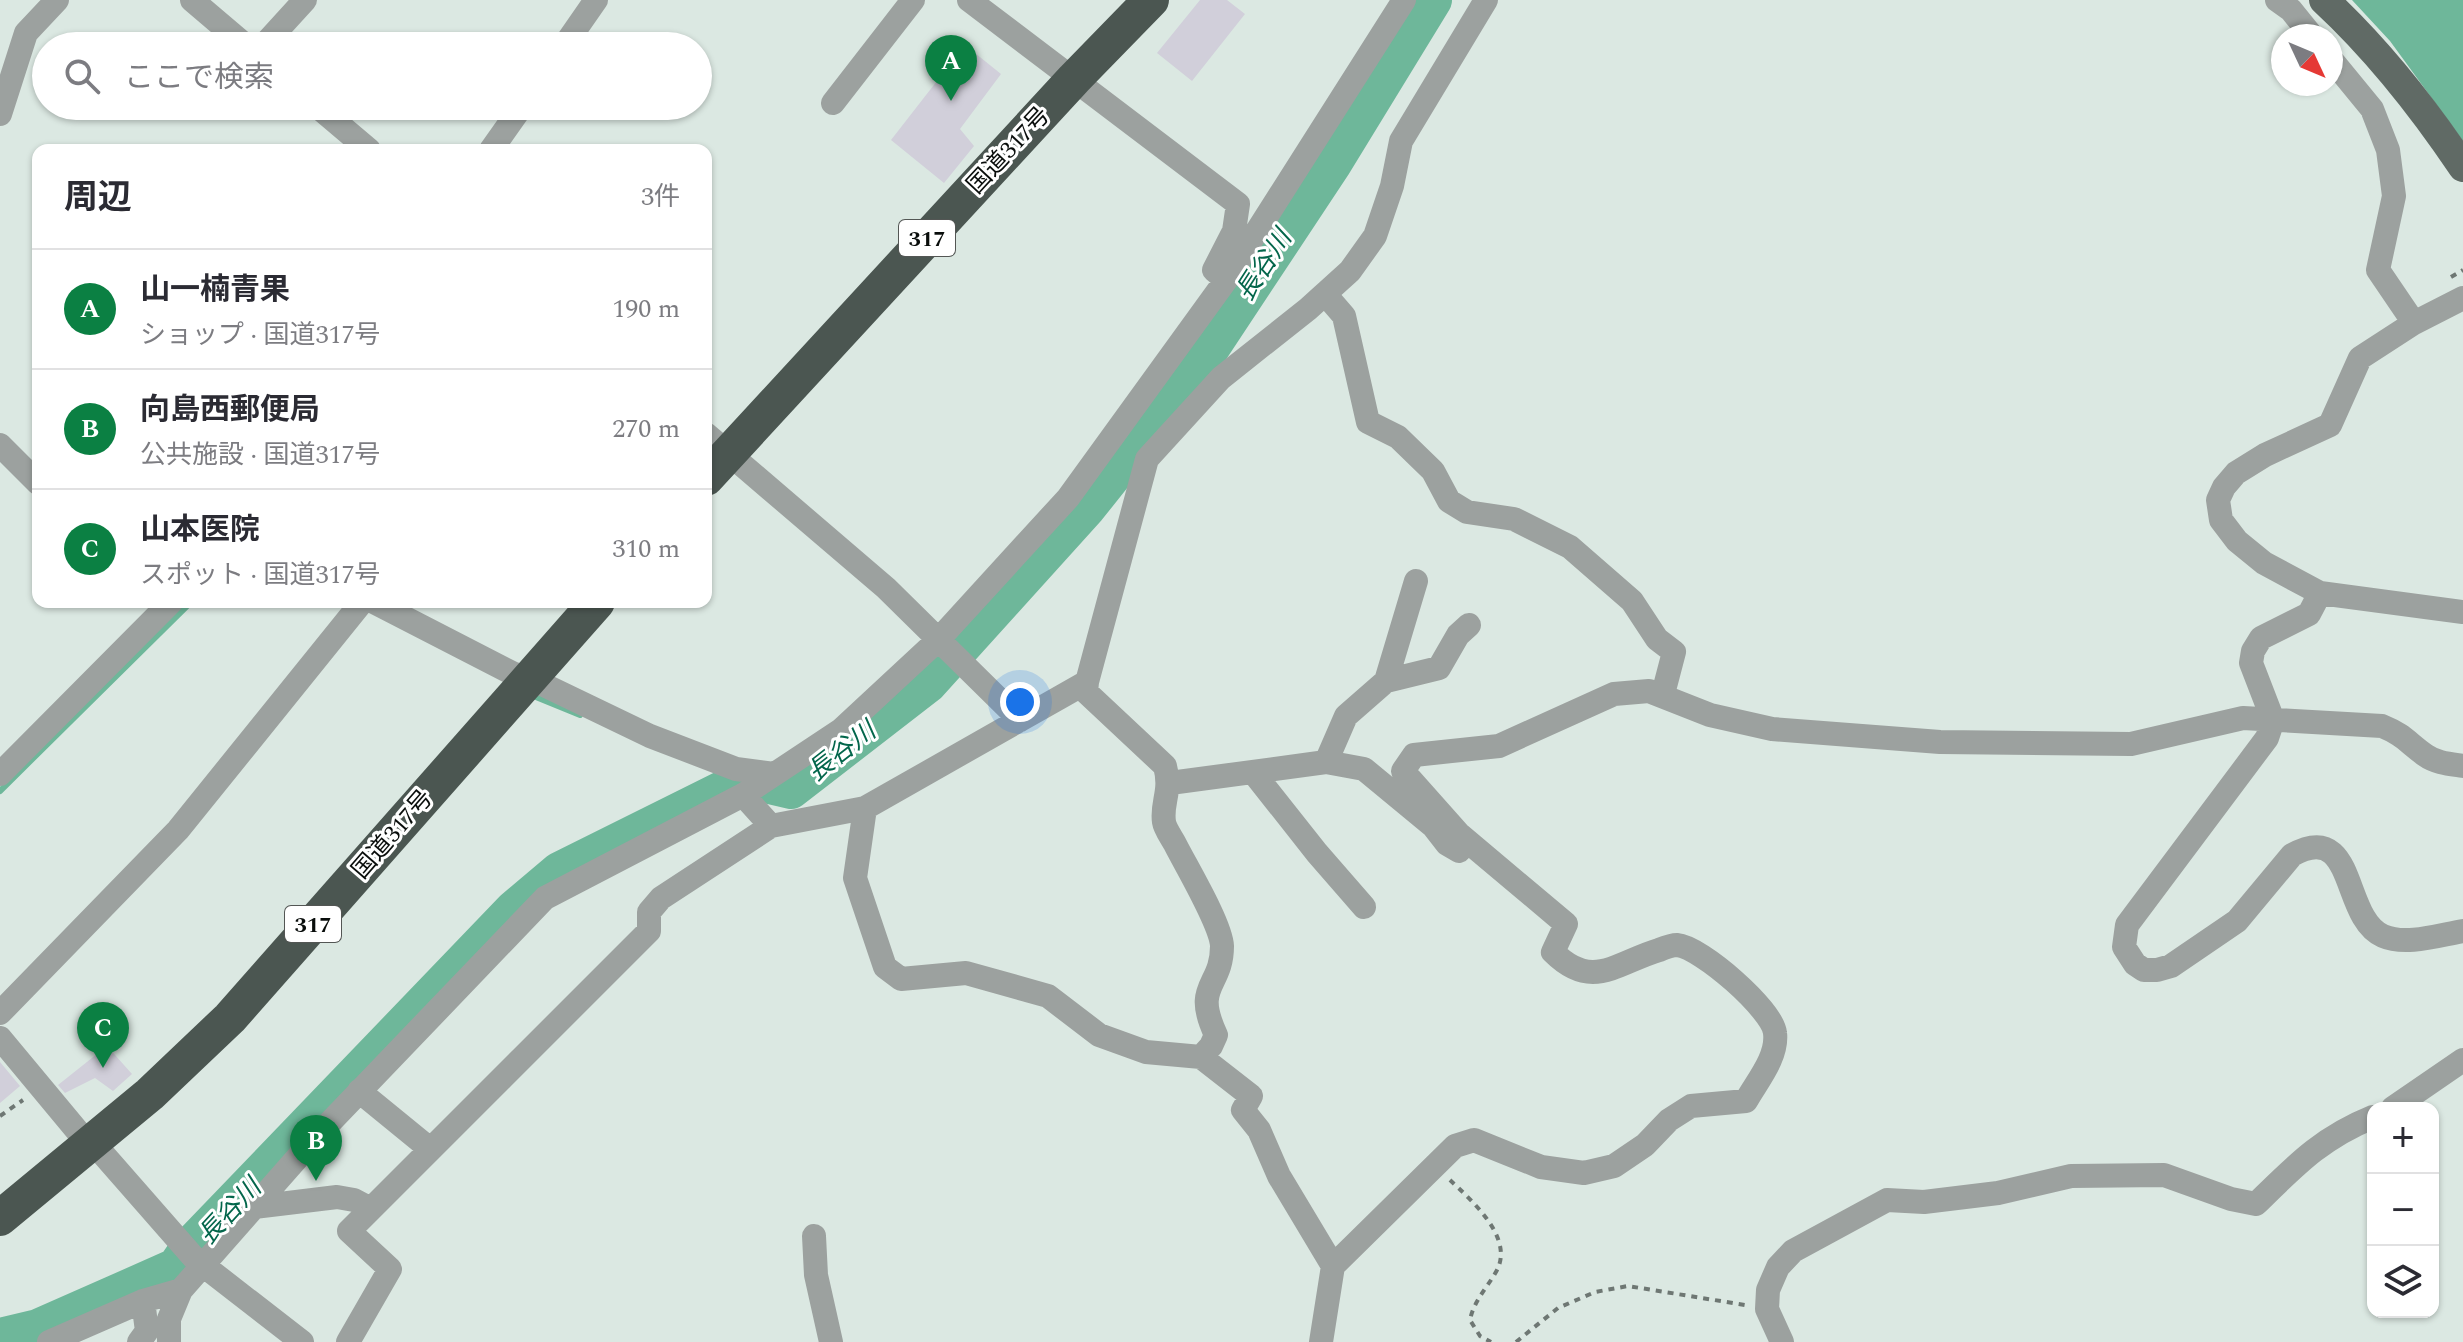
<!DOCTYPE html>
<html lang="ja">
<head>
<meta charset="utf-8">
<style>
	body { margin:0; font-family:Spectral,"Noto Sans JP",serif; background:#f7f7f7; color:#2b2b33 }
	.controls { position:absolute; right:24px; bottom:24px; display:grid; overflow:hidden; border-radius:16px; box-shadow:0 2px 6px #0004 }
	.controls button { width:72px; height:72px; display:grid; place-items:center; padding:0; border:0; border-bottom:2px solid #e1e1e2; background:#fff; color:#2b2b33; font:40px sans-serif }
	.compass { position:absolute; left:2271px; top:24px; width:72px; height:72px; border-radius:50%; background:#fff; box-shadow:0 2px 6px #0004; rotate:134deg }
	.you { position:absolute; left:1020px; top:702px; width:28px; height:28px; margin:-20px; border:6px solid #fff; border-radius:50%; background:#1a73e8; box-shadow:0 0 0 12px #1a73e833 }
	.badge { display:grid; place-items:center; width:52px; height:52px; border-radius:50%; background:#0b8043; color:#fff; font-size:26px; font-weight:700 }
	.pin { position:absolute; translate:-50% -66px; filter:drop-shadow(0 2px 4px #0008) }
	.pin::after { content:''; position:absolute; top:42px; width:28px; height:24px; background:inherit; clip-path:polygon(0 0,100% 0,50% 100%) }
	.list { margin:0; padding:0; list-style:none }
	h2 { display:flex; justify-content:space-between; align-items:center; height:104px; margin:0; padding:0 32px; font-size:34px }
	h2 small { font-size:26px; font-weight:400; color:#7c7c81 }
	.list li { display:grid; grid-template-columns:52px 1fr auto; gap:24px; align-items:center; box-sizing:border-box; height:120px; padding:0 32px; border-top:2px solid #e1e1e2 }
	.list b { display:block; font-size:30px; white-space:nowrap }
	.list p { margin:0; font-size:26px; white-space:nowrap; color:#7c7c81 }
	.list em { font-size:26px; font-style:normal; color:#7c7c81 }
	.icon { flex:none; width:44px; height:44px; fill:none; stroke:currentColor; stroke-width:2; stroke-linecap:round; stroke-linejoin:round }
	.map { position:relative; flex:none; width:2463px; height:1342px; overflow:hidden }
	.search { position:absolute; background:#fff; box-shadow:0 2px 6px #0004; left:32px; top:32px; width:680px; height:88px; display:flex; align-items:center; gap:20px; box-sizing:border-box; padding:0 28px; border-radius:44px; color:#7c7c81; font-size:30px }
	.panel { position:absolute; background:#fff; box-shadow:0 2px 6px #0004; left:32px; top:144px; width:680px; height:464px; border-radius:16px }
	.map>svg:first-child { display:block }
</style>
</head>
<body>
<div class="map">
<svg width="2463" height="1342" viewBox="0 0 2463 1342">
	<rect width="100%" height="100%" fill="#dbe8e2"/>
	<!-- water -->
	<path fill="#6eb79a" d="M2352 0H2463V141L2390 41Z"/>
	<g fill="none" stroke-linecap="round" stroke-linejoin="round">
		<!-- stream -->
		<path stroke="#6eb79a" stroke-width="6" d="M531 695 580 715
			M0 791 191 602"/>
		<!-- river -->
		<path stroke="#6eb79a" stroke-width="38" d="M0 1337 38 1328 176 1267 191 1245 514 909 559 871 744 779 791 790 928 684 1087 508 1193 375 1332 165 1433 0"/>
	</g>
	<!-- building -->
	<path fill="#d1cfda" d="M1200 0H1227L1245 14 1192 81 1157 53Z
		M965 45 1001 74 960 129 974 146 944 183 891 140Z
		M107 1046 132 1074 113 1091 95 1078 65 1093 58 1085Z
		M0 1062 20 1086 0 1103Z"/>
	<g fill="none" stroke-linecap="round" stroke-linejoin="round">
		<!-- path -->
		<path stroke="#6e7773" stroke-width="4" stroke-dasharray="6 6" stroke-linecap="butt" d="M2451 277 2463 270
			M0 1116 23 1100
			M1450 1180C1471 1200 1514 1237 1497 1270 1488 1287 1474 1300 1470 1320L1480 1336 1491 1342
			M1516 1342 1558 1308 1595 1292 1628 1286 1745 1305"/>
		<!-- minor -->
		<path stroke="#9ca19f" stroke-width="24" d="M192 0 246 46
			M969 0 1238 204 1234 231 1214 270 1226 280
			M2277 0 2291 10 2312 36
			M263 46 305 0
			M564 46 596 0
			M2331 59 2372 109 2388 150 2394 196 2378 270 2414 323
			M833 103 913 0
			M317 106 369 150
			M0 114 26 33 57 0
			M491 150 522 106
			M1325 294 1344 316 1368 422 1398 437 1433 471 1449 501 1467 512 1514 519 1570 547 1632 601 1657 639 1674 652 1663 694
			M2463 298 2414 323 2360 358 2330 425 2265 455 2236 473 2224 487 2218 500 2221 520 2237 541 2264 563 2320 593 2463 612
			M706 434 886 588 1020 720
			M0 445 38 483
			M2320 593 2309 614 2261 638 2253 651 2251 663 2273 720 2267 738 2127 925 2124 947 2135 964 2144 970H2157L2171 966 2237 921 2292 855C2357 819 2341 918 2383 936 2406 946 2439 935 2463 931
			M374 602 512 673 544 685 650 736 736 769 774 774
			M1386 681 1439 668 1458 635 1469 625
			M1326 762 1346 716 1386 681 1416 581
			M1253 772 1317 853 1364 907
			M0 774 171 602
			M1170 783 1326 762 1364 769 1433 826 1447 844 1459 851 1462 847 1459 834 1403 771 1414 755 1499 746 1614 694 1649 691 1710 715 1772 729 1940 742 2131 744 2243 718 2382 726C2404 735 2407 742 2425 755 2436 763 2450 764 2463 766
			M743 795 771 826 865 808 1087 682
			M865 808 855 878 885 967 901 979 966 973 1048 996 1099 1035 1146 1052 1201 1057 1251 1096 1243 1110 1259 1130 1279 1176 1333 1266
			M0 1013 178 830 362 602
			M0 1038 89 1145 103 1154 195 1259 302 1342
			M1201 1057 1211 1046 1216 1035C1192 984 1222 988 1222 946 1221 924 1186 866 1175 844 1172 838 1165 829 1164 822 1161 802 1172 792 1165 766L1086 692 1087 682 1147 459 1221 378 1308 309 1350 271 1375 236 1392 186 1401 141 1486 0
			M359 1091 430 1149
			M2393 1108 2463 1060
			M254 1207 337 1197 354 1200 371 1209
			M814 1236 816 1275 831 1342
			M49 1342 143 1301 181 1290
			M139 1342 147 1331 143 1301
			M169 1342V1319L181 1290 314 1139 545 898 743 795 841 730 939 639 1068 498 1226 280 1404 0
			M348 1342 390 1269 349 1231 649 931V912L661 898 771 826
			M1321 1342 1333 1266 1455 1146 1474 1140 1541 1167 1584 1173 1614 1166 1645 1145 1669 1120 1691 1106 1746 1101C1757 1081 1778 1057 1775 1033 1773 1010 1701 947 1677 945 1672 945 1664 948 1659 950 1616 963 1592 991 1553 952L1566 924 1459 834
			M1782 1342 1767 1309 1768 1290 1778 1267 1793 1251 1887 1200 1924 1202 1998 1193 2071 1176 2164 1175 2231 1199 2256 1204C2295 1166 2321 1138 2373 1117"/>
		<!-- major -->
		<path stroke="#606a65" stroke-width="30" d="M2324 0C2378 50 2422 106 2463 167"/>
		<!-- highway -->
		<path stroke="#4b5651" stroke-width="36" d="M706 478 1074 79 1151 0
			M0 1218 150 1094 230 1018 597 602"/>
	</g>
	<g text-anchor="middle" stroke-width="6" stroke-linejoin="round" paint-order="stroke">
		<!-- shield labels -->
		<g fill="#fff" stroke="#535654" stroke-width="2">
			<rect x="899" y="220" width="56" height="36" rx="6"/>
			<rect x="285" y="906" width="56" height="36" rx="6"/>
		</g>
		<g font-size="22" font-weight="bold" fill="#090d0b">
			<text x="927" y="246">317</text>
			<text x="313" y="932">317</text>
		</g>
		<!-- street labels -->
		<g font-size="24" fill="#090d0b" stroke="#fff">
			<text transform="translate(1008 150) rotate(-47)" y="8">国道317号</text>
			<text transform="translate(392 834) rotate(-49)" y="8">国道317号</text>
		</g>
		<!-- water labels -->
		<g font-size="26" font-style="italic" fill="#03664b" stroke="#fff">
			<text transform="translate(1263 265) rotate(-57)" y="9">長谷川</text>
			<text transform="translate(841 751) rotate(-38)" y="9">長谷川</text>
			<text transform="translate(229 1211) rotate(-47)" y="9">長谷川</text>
		</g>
	</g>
</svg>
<div class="controls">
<button>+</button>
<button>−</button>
<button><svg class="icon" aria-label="layers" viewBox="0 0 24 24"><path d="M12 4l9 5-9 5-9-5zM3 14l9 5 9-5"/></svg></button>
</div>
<svg class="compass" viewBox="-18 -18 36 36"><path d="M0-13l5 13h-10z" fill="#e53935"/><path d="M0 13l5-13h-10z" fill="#7c7c81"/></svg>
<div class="you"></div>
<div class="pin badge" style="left:951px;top:101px">A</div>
<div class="pin badge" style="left:316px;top:1181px">B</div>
<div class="pin badge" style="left:103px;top:1068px">C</div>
<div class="search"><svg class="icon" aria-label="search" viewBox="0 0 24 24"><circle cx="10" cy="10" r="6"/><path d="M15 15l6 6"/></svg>ここで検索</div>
<section class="panel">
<h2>周辺<small>3件</small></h2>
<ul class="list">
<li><span class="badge">A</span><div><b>山一楠青果</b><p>ショップ · 国道317号</p></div><em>190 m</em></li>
<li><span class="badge">B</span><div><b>向島西郵便局</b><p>公共施設 · 国道317号</p></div><em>270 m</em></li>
<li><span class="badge">C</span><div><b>山本医院</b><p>スポット · 国道317号</p></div><em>310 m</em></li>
</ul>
</section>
</div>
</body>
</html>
